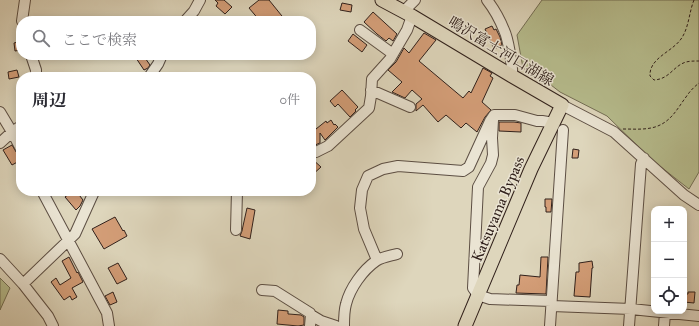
<!DOCTYPE html>
<html lang="ja">
<head>
<meta charset="utf-8">
<style>
	body { margin:0; font-family:"IM FELL Great Primer","Noto Serif JP",serif; background:#f2f2f3; color:#2b2b33 }
	.controls { position:absolute; right:12px; bottom:12px; display:grid; overflow:hidden; border-radius:8px; box-shadow:0 2px 10px #0003 }
	.controls button { width:36px; height:36px; display:grid; place-items:center; padding:0; border:0; border-bottom:1px solid #e1e1e2; background:#fff; color:#2b2b33; font:20px sans-serif }
	.list { margin:0; padding:0; list-style:none }
	h2 { display:flex; justify-content:space-between; align-items:center; height:52px; margin:0; padding:0 16px; font-size:17px }
	h2 small { font-size:13px; font-weight:400; color:#7c7c81 }
	.icon { flex:none; width:22px; height:22px; fill:none; stroke:currentColor; stroke-width:2; stroke-linecap:round; stroke-linejoin:round }
	.map { position:relative; flex:none; width:699px; height:326px; overflow:hidden }
	.search { position:absolute; background:#fff; box-shadow:0 2px 10px #0003; left:16px; top:16px; width:300px; height:44px; display:flex; align-items:center; gap:10px; box-sizing:border-box; padding:0 14px; border-radius:16px; color:#7c7c81; font-size:15px }
	.panel { position:absolute; background:#fff; box-shadow:0 2px 10px #0003; left:16px; top:72px; width:300px; height:124px; border-radius:16px }
	.map>svg:first-child { display:block }
</style>
</head>
<body>
<div class="map">
<svg width="699" height="326" viewBox="0 0 699 326">
	<rect width="100%" height="100%" fill="#ded6bc"/>
	<filter id="stains"><feTurbulence type="fractalNoise" baseFrequency=".005" numOctaves="4"/><feColorMatrix values="0 0 0 0 .2 0 0 0 0 .09 0 0 0 0 .02 0 0 0 .5 -.17"/></filter>
	<radialGradient id="worn" r=".72"><stop offset=".6" stop-color="#630" stop-opacity="0"/><stop offset="1" stop-color="#630" stop-opacity=".3"/></radialGradient>
	<!-- green -->
	<path fill="#b6bc8d" stroke="#736e54" d="M542 0H699V172L689 189 652 160 607 116 560 92 542 78 523 68 517 35Z
		M0 278 10 288 0 310Z"/>
	<!-- building -->
	<path fill="#d49e78" stroke="#30201b" d="M215 0H224L232 7 225 14 216 6 218 3Z
		M259 0H269L286 21H260L249 8Z
		M342 3 352 5 351 12 340 10Z
		M373 12 397 34 393 41 389 38 386 41 377 34 364 22Z
		M492 26 494 30 496 29 500 37 502 45 494 49 485 29Z
		M424 33 436 40 419 61 463 98 469 91 471 93 483 68 492 73 490 76 493 78 482 102 491 110 485 117 477 132 466 123 461 128 446 115 438 122 423 105 416 111V104L422 99 412 90 405 98 392 92 402 82 388 70 396 62 404 48 409 53Z
		M353 34 367 45 362 52 348 41Z
		M21 41V50L15 51 14 43Z
		M140 55H143L150 65 148 68 144 70 136 58Z
		M17 70 19 77 9 79 8 72Z
		M342 90 358 107 355 110 356 111 350 117 338 104 335 107 330 101Z
		M313 119 316 129 326 121 327 123 331 120 334 125 335 124 338 127 325 140 320 133V143L315 145H314L313 139 311 140V120Z
		M499 122H514L521 123V132L499 131Z
		M12 145 21 160 12 165 3 150Z
		M573 149 579 150 578 158H572Z
		M311 158 321 167 311 176Z
		M73 191H76L83 200 80 206 76 210 65 197Z
		M545 199H552L551 212H546V207H545Z
		M247 208 255 210 250 239 240 236 242 231 243 226Z
		M115 217 123 231 124 230 127 236 104 249 92 229Z
		M69 257 77 273 78 272 83 282 72 288 77 297 72 300 70 296 64 300 51 282 56 278 60 285 71 278 62 261Z
		M541 257H548L546 294 516 293 517 285H519L520 275 540 277Z
		M592 261 593 268H592L590 297 574 296 576 272H579V263Z
		M118 263 127 279 117 284 108 268Z
		M113 292 117 302 110 305 105 296Z
		M688 292H695L694 303 684 302V294H688Z
		M278 310 288 311V314H289L301 315 304 317V325L298 326 277 324Z"/>
	<g fill="none" stroke-linecap="round" stroke-linejoin="round">
		<defs>
			<path id="minor" d="M487 0C494 9 500 20 504 30 508 38 513 67 512 76
				M404 11 415 0
				M22 21 25 0
				M185 21 194 11 200 0
				M360 30 393 54
				M31 55 36 70V77
				M149 77 158 64 162 55
				M371 90 410 107
				M562 105 614 132 684 195 699 205
				M0 112 12 132 21 149
				M493 120 492 138 493 155 491 163 478 187 473 288 478 295 490 299 551 301
				M0 143 12 132 21 126
				M311 151 316 152 328 146 369 108 371 96 372 79 390 59 407 30 412 16
				M42 191 107 313 109 326
				M236 230 237 191
				M0 259 23 284 75 234 93 194 95 191
				M377 260 364 229 360 208 362 190 368 176 383 169 398 166 463 171 469 167 490 121 494 115H515L537 121H542L554 123
				M23 284 48 316 53 326
				M262 290 275 291 310 313 311 315 310 326
				M552 306 631 309 699 316
				M311 315 321 321 336 326
				M344 326C344 319 344 311 346 304 350 288 363 270 376 261 382 257 390 256 397 254
				M550 326 563 130
				M629 326 641 164 644 158
				M664 326 665 313"/>
			<path id="major" d="M382 0 412 16 512 76 562 105 531 169 465 326"/>
		</defs>
		<!-- minor casing -->
		<use href="#minor" stroke="#5c4e43" stroke-width="12"/>
		<!-- major casing -->
		<use href="#major" stroke="#30201b" stroke-width="15"/>
		<!-- path -->
		<path stroke="#30201b" stroke-width="1" stroke-dasharray="3 2" stroke-linecap="butt" d="M694 0C689 12 689 28 681 39 672 52 649 58 650 76L654 80C670 79 673 66 686 62 690 61 694 61 699 61
			M623 129C634 129 645 130 655 127 671 122 677 109 686 97 690 91 694 87 699 83"/>
		<!-- minor -->
		<use href="#minor" stroke="#eae4d3" stroke-width="10"/>
		<!-- major -->
		<use href="#major" stroke="#ded6bc" stroke-width="13"/>
	</g>
	<g text-anchor="middle" stroke-width="3" stroke-linejoin="round" paint-order="stroke">
		<!-- street labels -->
		<g font-size="15" fill="#30201b" stroke="#eae4d3">
			<text transform="translate(501 51) rotate(31)" y="5">鳴沢富士河口湖線</text>
			<text transform="translate(498 209) rotate(-67)" y="5">Katsuyama Bypass</text>
		</g>
	</g>
	<rect width="100%" height="100%" filter="url(#stains)"/>
	<rect width="100%" height="100%" fill="url(#worn)"/>
</svg>
<div class="controls">
<button>+</button>
<button>−</button>
<button><svg class="icon" aria-label="locate" viewBox="0 0 24 24"><circle cx="12" cy="12" r="6"/><path d="M12 2v4M12 18v4M2 12h4M18 12h4"/></svg></button>
</div>
<div class="search"><svg class="icon" aria-label="search" viewBox="0 0 24 24"><circle cx="10" cy="10" r="6"/><path d="M15 15l6 6"/></svg>ここで検索</div>
<section class="panel">
<h2>周辺<small>0件</small></h2>
<ul class="list">
</ul>
</section>
</div>
</body>
</html>
